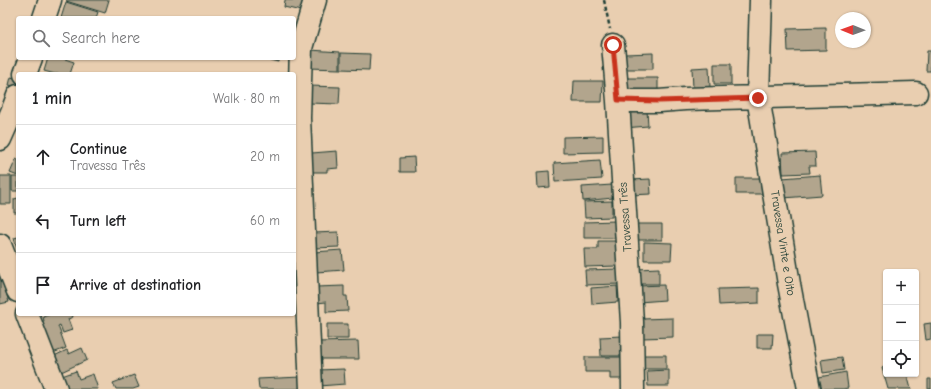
<!DOCTYPE html>
<html lang="en">
<head>
<meta charset="utf-8">
<style>
	body { margin:0; font-family:"Comic Neue",sans-serif; background:#f6f6f6; color:#202124 }
	.controls { position:absolute; right:12px; bottom:12px; display:grid; overflow:hidden; border-radius:4px; box-shadow:0 1px 3px #0004 }
	.controls button { width:36px; height:36px; display:grid; place-items:center; padding:0; border:0; border-bottom:1px solid #e0e0e0; background:#fff; color:#202124; font:20px sans-serif }
	.compass { position:absolute; left:835px; top:12px; width:36px; height:36px; border-radius:50%; background:#fff; box-shadow:0 1px 3px #0004; rotate:271deg }
	.stop { position:absolute; width:12px; height:12px; margin:-9px; border:3px solid #c8321e; border-radius:50%; background:#fff }
	.stop.end { background:#c8321e; border-color:#fff; box-shadow:0 1px 4px #0008 }
	.list { margin:0; padding:0; list-style:none }
	h2 { display:flex; justify-content:space-between; align-items:center; height:52px; margin:0; padding:0 16px; font-size:17px }
	h2 small { font-size:13px; font-weight:400; color:#757577 }
	.list li { display:grid; grid-template-columns:26px 1fr auto; gap:12px; align-items:center; box-sizing:border-box; height:64px; padding:0 16px; border-top:1px solid #e0e0e0 }
	.list b { display:block; font-size:15px; white-space:nowrap }
	.list p { margin:0; font-size:13px; white-space:nowrap; color:#757577 }
	.list em { font-size:13px; font-style:normal; color:#757577 }
	.icon { flex:none; width:22px; height:22px; fill:none; stroke:currentColor; stroke-width:2; stroke-linecap:round; stroke-linejoin:round }
	.map { position:relative; flex:none; width:931px; height:389px; overflow:hidden }
	.search { position:absolute; background:#fff; box-shadow:0 1px 3px #0004; left:16px; top:16px; width:280px; height:44px; display:flex; align-items:center; gap:10px; box-sizing:border-box; padding:0 14px; border-radius:4px; color:#757577; font-size:15px }
	.panel { position:absolute; background:#fff; box-shadow:0 1px 3px #0004; left:16px; top:72px; width:280px; height:244px; border-radius:4px }
	.map>svg:first-child { display:block }
</style>
</head>
<body>
<div class="map">
<svg width="931" height="389" viewBox="0 0 931 389">
	<rect width="100%" height="100%" fill="#e9ceb0"/>
	<filter id="ink" filterUnits="userSpaceOnUse"><feTurbulence type="fractalNoise" baseFrequency=".025" numOctaves="2"/><feDisplacementMap in="SourceGraphic" scale="8" xChannelSelector="R" yChannelSelector="G"/><feConvolveMatrix kernelMatrix="1 2 1 2 8 2 1 2 1" color-interpolation-filters="sRGB"/></filter>
	<g filter="url(#ink)">
		<!-- building -->
		<path fill="#b2a58d" stroke="#1f3d34" d="M67 0H109L105 13 66 1Z
			M285 0H303L301 11 284 7Z
			M66 2 98 12 96 18H61Z
			M826 28V50L788 51 787 29Z
			M310 50 340 52V69L309 68Z
			M927 51H931V71H926Z
			M341 53 370 54 369 70 341 69Z
			M653 53V69H625V54Z
			M48 58H62L74 62 70 74H71H55L44 71Z
			M262 58H279L278 62Z
			M714 64H731V84H714Z
			M709 67 710 87 693 88 692 68Z
			M11 77 18 79V87L9 85Z
			M626 78H658V94H626Z
			M574 81H603L602 102H573Z
			M310 86 340 87 339 104 309 103Z
			M647 110 648 126 624 128 623 111Z
			M603 136V152L563 153V137Z
			M337 151 338 168 327 169V172H312V153Z
			M815 152 816 166H809L810 173 783 174 782 153Z
			M414 157 415 172H400V158Z
			M16 159 18 160V176L10 173Z
			M600 160 602 179 555 182 554 163Z
			M549 171 550 187 538 188 537 172Z
			M820 175 822 195 783 198 782 178Z
			M0 176H11V204H0Z
			M12 177H18V191H12Z
			M736 178H763L762 194H736Z
			M650 179 651 194 631 195V180Z
			M612 185 613 198 583 201 582 187Z
			M18 198V213H14V199Z
			M612 201V217L585 218 584 202Z
			M616 221V238H584V222Z
			M636 224H662V240H636Z
			M338 232 339 247 315 248 314 233Z
			M18 237V252L14 238Z
			M598 241H616L617 266 585 267 584 249H598Z
			M644 242 672 243 671 260H644Z
			M342 250 344 270 316 272 314 252Z
			M659 268V284H637V269Z
			M619 269 620 284 586 285 585 270Z
			M0 274 9 302 0 304Z
			M664 285 665 300 639 302 638 286Z
			M344 286V296H347L348 311 326 312V302L317 303 316 287Z
			M617 286 618 302 592 304 591 288Z
			M759 288V303L719 305 718 289Z
			M51 314H72L73 317 68 319 72 330 63 333 60 325 58 326 66 348 50 354 39 323 44 321 43 317Z
			M673 318V337L642 338V319Z
			M931 323V339L926 340 924 324Z
			M327 324H348V339H327Z
			M757 334H773L772 348H757Z
			M623 336V356H601L600 337Z
			M358 341 359 359H319L318 342Z
			M82 348 87 360 59 373 52 357 67 350 69 354Z
			M640 355H666V369H640Z
			M585 357H624V379H610V372H585Z
			M842 357 844 370 823 373 821 360Z
			M886 366V374H907L911 389H888L882 368Z
			M344 369 345 384 319 386 318 370Z
			M669 370V386H648L647 371Z
			M76 371 79 379 93 374 98 389H66L62 376Z
			M846 372 848 388 843 389H822L819 377Z
			M134 375 139 387 133 389H116L113 383Z
			M301 377V389H259L258 379Z
			M928 379H931V389H928Z"/>
		<g fill="none" stroke-linecap="round" stroke-linejoin="round">
			<defs>
				<path id="minor" d="M761 0 758 97 789 284 809 389
					M44 18 50 0
					M613 45 618 101 632 322 633 389
					M25 74 31 58
					M618 101H659L685 99 916 93
					M0 139 12 112 18 96
					M0 245 18 291
					M27 314 56 389
					M311 389 299 118 301 48 315 0"/>
			</defs>
			<!-- minor casing -->
			<use href="#minor" stroke="#1f3d34" stroke-width="25"/>
			<!-- path -->
			<path stroke="#1f3d34" stroke-width="2.5" stroke-dasharray="4 3" stroke-linecap="butt" d="M604 0 610 29"/>
			<!-- minor -->
			<use href="#minor" stroke="#e9ceb0" stroke-width="22"/>
		</g>
	</g>
	<g fill="none" stroke-linecap="round" stroke-linejoin="round" filter="url(#ink)">
		<!-- route -->
		<path stroke="#c8321e" stroke-width="5" d="M613 45 618 100 659 101 758 98"/>
	</g>
	<g text-anchor="middle" stroke-width="3" stroke-linejoin="round" paint-order="stroke">
		<!-- street labels -->
		<g font-size="12" fill="#1f3d34" stroke="#e9ceb0">
			<text transform="translate(625 217) rotate(-94)" y="4">Travessa Três</text>
			<text transform="translate(783 243) rotate(81)" y="4">Travessa Vinte e Oito</text>
		</g>
	</g>
</svg>
<div class="controls">
<button>+</button>
<button>−</button>
<button><svg class="icon" aria-label="locate" viewBox="0 0 24 24"><circle cx="12" cy="12" r="6"/><path d="M12 2v4M12 18v4M2 12h4M18 12h4"/></svg></button>
</div>
<svg class="compass" viewBox="-18 -18 36 36"><path d="M0-13l5 13h-10z" fill="#e53935"/><path d="M0 13l5-13h-10z" fill="#757577"/></svg>
<div class="stop" style="left:613px;top:45px"></div>
<div class="stop end" style="left:758px;top:98px"></div>
<div class="search"><svg class="icon" aria-label="search" viewBox="0 0 24 24"><circle cx="10" cy="10" r="6"/><path d="M15 15l6 6"/></svg>Search here</div>
<section class="panel">
<h2>1 min<small>Walk · 80 m</small></h2>
<ul class="list">
<li><svg class="icon" aria-label="ahead" viewBox="0 0 24 24"><path d="M12 20V5M6 11l6-6 6 6"/></svg><div><b>Continue</b><p>Travessa Três</p></div><em>20 m</em></li>
<li><svg class="icon" aria-label="left" viewBox="0 0 24 24"><path d="M17 20v-9H6M10 6l-5 5 5 5"/></svg><div><b>Turn left</b></div><em>60 m</em></li>
<li><svg class="icon" aria-label="arrive" viewBox="0 0 24 24"><path d="M6 21V4h12l-3 4 3 4H6"/></svg><div><b>Arrive at destination</b></div></li>
</ul>
</section>
</div>
</body>
</html>
